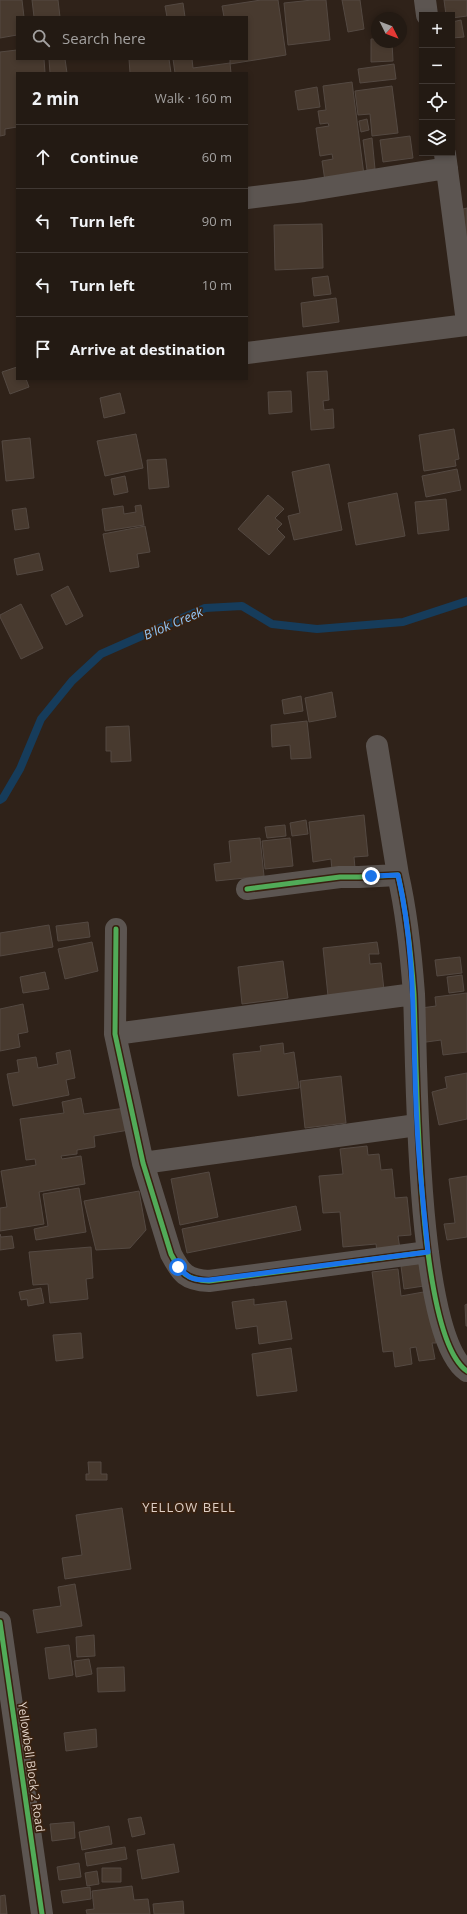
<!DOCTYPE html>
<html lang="en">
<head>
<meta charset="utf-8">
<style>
	body { margin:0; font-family:"Open Sans",sans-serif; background:#2b231c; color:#f1f3f6 }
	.controls { position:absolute; right:12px; top:12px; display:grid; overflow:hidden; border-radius:0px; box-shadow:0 2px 6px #0003 }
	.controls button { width:36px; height:36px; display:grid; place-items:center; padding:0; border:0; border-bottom:1px solid #403833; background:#231a13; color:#f1f3f6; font:20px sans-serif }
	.compass { position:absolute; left:371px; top:12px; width:36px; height:36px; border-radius:50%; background:#231a13; box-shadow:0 2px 6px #0003; rotate:132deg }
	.stop { position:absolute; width:12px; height:12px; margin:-9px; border:3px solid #1a73e8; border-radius:50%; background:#fff }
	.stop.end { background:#1a73e8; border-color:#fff; box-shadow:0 1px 4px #0008 }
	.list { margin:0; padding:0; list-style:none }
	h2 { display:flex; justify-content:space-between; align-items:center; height:52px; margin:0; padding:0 16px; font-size:17px }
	h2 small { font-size:13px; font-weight:400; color:#a3a1a0 }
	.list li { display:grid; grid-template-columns:26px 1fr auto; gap:12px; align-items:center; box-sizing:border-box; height:64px; padding:0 16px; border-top:1px solid #403833 }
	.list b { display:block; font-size:15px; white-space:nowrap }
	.list em { font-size:13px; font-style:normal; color:#a3a1a0 }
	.icon { flex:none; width:22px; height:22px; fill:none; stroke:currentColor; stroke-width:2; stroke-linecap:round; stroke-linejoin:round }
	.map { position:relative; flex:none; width:467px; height:1914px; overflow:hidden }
	.search { position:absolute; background:#231a13; box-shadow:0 2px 6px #0003; left:16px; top:16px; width:232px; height:44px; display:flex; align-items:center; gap:10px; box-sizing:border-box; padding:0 14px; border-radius:0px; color:#a3a1a0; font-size:15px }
	.panel { position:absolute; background:#231a13; box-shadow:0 2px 6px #0003; left:16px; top:72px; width:232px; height:308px; border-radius:0px }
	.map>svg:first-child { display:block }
</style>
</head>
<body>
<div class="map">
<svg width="467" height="1914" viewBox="0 0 467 1914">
	<rect width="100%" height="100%" fill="#2f2219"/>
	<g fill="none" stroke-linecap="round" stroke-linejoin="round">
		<!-- stream -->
		<path stroke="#163c5b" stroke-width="8" d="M0 800 3 798 20 769 41 719 72 681 101 654 205 608 242 606 272 624 317 629 403 622 467 601"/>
	</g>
	<!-- building -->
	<path fill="#483a2f" stroke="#544942" d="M0 0H22L24 17H17V35L0 38Z
		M32 0H58L60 17H34Z
		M261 0H278L286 55 230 64V59H247V17H224L222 6Z
		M312 0H326L330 40 288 45 284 3Z
		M342 0H360L364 29 348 32Z
		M444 0H467V16L452 18V15H446Z
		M183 3 185 17H167L165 6Z
		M461 20 464 37 452 38V22Z
		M371 39H377V42H392L393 61 371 62Z
		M17 50V59H44L45 73H17V127L5 129V135L0 136V52Z
		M49 59H65L67 73H50Z
		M129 59H169L171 73H130Z
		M173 59H192L193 68 230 63 231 73H175Z
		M394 64 396 79 360 83 358 69Z
		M352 82 364 175 325 181 322 161 333 159 332 154 320 156 316 128 329 126 328 123 320 124 318 111 326 110 323 86Z
		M392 86 398 133 372 136 370 114 358 115 355 91Z
		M317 87 320 107 298 110 295 91Z
		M367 119 369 130 361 132 359 121Z
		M410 136 413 158 383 162 380 140Z
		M372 138 375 169 367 170 363 140Z
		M467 208V246L463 209Z
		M322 224 323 268 275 270 274 225Z
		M328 276 331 294 314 296 312 278Z
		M336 298 339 322 303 327 301 303Z
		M17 367V379H26L29 387 10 394 2 372Z
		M327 371 329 400 323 401 324 410 333 409 334 428 311 430 307 372Z
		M291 391 292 412 269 414 268 392Z
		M120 393 125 413 104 418 100 398Z
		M454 429 459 459 455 460 456 466 424 471 419 435Z
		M136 434 143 468 105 476 97 441Z
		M30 438 34 478 6 481 2 441Z
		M166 459 169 487 149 489 147 460Z
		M329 464 342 530 294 540 288 516 300 513 292 472Z
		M457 469 461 490 426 497 422 476Z
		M125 476 128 492 114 495 111 479Z
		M397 493 405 536 356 545 348 503Z
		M268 495 284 509 275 518 282 524 277 529 285 537 269 555 238 529Z
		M446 499 449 530 418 534 415 502Z
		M141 505 144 525 105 531 102 509 123 506 124 514 136 512 135 506Z
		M26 508 29 528 15 530 12 510Z
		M145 526 150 552 137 554 139 567 110 572 103 534Z
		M39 553 43 570 17 575 14 559Z
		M68 586 83 616 66 625 51 595Z
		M21 604 43 648 21 659 0 617V615Z
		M332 692 336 717 309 722 305 698Z
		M301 696 303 711 284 714 282 700Z
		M307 721 311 758 291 759 290 745 272 747 271 725Z
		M129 726 131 761 111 762V751H106V727Z
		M364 815 368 856 354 857 355 868 332 870 331 859 313 862 309 822Z
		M306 820 308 834 292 836 290 823Z
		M285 825 286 836 267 838 265 827Z
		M260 838 264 876 216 881 214 864 231 862 229 841Z
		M290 838 293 866 265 869 262 841Z
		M88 922 90 937 58 941 56 926Z
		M49 925 53 947 0 956V933Z
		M92 942 98 971 65 979 58 949Z
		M377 942 379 954H369L370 964 381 963 384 990 328 996 323 948Z
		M460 957 462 973 437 976 435 960Z
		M283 961 288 998 242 1004 238 967Z
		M45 972 49 989 23 993 20 977Z
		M462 975 464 991 449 993 447 977Z
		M467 993V1052L443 1055 441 1040 419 1043 414 1009 436 1006 435 997Z
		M23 1004 28 1032 18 1034 20 1047 0 1051V1009Z
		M283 1043 284 1054 294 1052 299 1088 238 1096 233 1054 261 1051 260 1046Z
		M70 1050 75 1078 66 1080 69 1095 13 1106 7 1074 19 1072 17 1060 36 1057 38 1068 58 1064 56 1053Z
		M467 1073V1119L439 1125 432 1092 447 1088 445 1077Z
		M341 1076 346 1123 305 1128 300 1081Z
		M81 1098 84 1114 125 1108 129 1130 94 1136 95 1147 77 1150V1154L61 1156 62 1159 81 1156 85 1184 39 1192 44 1224 0 1231V1208L7 1207 1 1171 36 1165 35 1159 26 1160 20 1119 64 1113 62 1102Z
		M367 1146 368 1155 379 1154 381 1170 392 1169 395 1198 407 1197 411 1235 398 1236 400 1249 377 1251 376 1244 343 1247 340 1212 323 1213 319 1176 343 1174 340 1149Z
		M209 1172 218 1217 180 1225 171 1179Z
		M467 1176V1237L447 1240 444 1224 455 1223 449 1179Z
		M79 1188 86 1232 36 1240 34 1229 48 1226 43 1194Z
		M139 1191 146 1230 130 1248 96 1250 84 1201Z
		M296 1206 301 1230 187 1253 182 1229Z
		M0 1234 1 1237 12 1236 14 1248 0 1250Z
		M91 1247 93 1278 86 1279 88 1299 50 1303 48 1284 33 1285 29 1252Z
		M421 1263 424 1286 404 1289 401 1266Z
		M398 1269 401 1296 429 1291 436 1343H432L435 1359 419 1361 416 1347 410 1348 412 1364 395 1367 393 1351 383 1352 372 1272Z
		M41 1288 44 1303 28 1306 27 1299 21 1300 19 1292Z
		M254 1299V1305L286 1301 292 1339 259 1344 257 1326 236 1329 232 1302Z
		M467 1304V1326H466L465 1305Z
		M81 1333 83 1358 56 1361 53 1335Z
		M291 1348 297 1391 257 1396 252 1354Z
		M88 1462H101V1474H107V1480H86V1474H89Z
		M122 1508 131 1569 65 1579 62 1558 82 1555 76 1515Z
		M75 1584 82 1626 37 1633 33 1610 61 1606 58 1587Z
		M94 1635 95 1656 77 1657 76 1637Z
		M69 1645 73 1675 49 1679 45 1648Z
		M89 1659 92 1674 76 1677 74 1661Z
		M124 1667 125 1691 98 1692 97 1668Z
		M96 1729 97 1747 66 1751 64 1733Z
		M141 1817 145 1834 132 1837 128 1819Z
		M74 1822 75 1838 52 1841 50 1824Z
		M109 1826 112 1844 82 1850 79 1832Z
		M174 1844 179 1872 142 1879 137 1850Z
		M125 1847 127 1859 87 1866 85 1853Z
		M79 1863 81 1877 59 1880 57 1867Z
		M102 1868H121V1882H102Z
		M97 1871 99 1884 87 1886 85 1873Z
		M132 1886 134 1900 148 1899 150 1914H87L86 1910 94 1909 92 1891Z
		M90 1887 91 1899 63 1903 61 1891Z
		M5 1895 7 1914H0V1896Z
		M183 1901 184 1914H154L153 1904Z"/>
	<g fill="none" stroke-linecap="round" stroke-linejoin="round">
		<!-- minor -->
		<path stroke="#5c5551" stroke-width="22" d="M425 0 427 15
			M445 154 467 322
			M247 198 304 191 447 168
			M247 353 467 325
			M377 746 398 875
			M247 889 340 877H359L398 875C407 914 411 954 414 994 417 1061 415 1336 467 1371
			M116 929 115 1034 143 1163 171 1254C181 1273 186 1280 209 1281L428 1252
			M115 1034 414 994
			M143 1163 417 1125
			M0 1622 42 1914"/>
		<defs>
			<path id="cycleway" d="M247 889 340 877H359L398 875C407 914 411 954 414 994 417 1061 415 1336 467 1371
				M116 929 115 1034 143 1163 171 1254C181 1273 186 1280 209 1281L428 1252
				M0 1622 42 1914"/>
		</defs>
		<!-- cycleway casing -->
		<use href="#cycleway" stroke="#382110" stroke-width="8"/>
		<!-- cycleway -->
		<use href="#cycleway" stroke="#51ab58" stroke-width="5"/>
	</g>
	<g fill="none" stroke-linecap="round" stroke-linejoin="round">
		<!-- route -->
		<path stroke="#1a73e8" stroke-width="5" d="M178 1267C190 1279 192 1280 209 1280L428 1252C424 1210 419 1168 417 1125 412 1041 417 957 398 875L371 876"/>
	</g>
	<g text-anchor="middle" stroke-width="3.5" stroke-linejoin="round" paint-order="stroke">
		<!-- street labels -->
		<g font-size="12" fill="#dfcfc5" stroke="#382110">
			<text transform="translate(31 1767) rotate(82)" y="4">Yellowbell Block 2 Road</text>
		</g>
		<!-- water labels -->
		<g font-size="13" font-style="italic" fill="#93c6f6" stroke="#382110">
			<text transform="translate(173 623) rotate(-23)" y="5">B'lok Creek</text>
		</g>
		<!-- neighbourhood labels -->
		<g font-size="13" letter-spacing="1" fill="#dfcfc5" stroke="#382110">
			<text x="189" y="1512">YELLOW BELL</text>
		</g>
	</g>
</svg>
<div class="controls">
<button>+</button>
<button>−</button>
<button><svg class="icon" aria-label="locate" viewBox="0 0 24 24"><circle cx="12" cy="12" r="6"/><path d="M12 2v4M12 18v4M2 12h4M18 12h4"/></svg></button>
<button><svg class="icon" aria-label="layers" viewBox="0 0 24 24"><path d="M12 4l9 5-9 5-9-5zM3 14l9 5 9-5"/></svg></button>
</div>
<svg class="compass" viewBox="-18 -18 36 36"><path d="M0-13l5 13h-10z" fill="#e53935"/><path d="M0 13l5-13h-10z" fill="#a3a1a0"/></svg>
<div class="stop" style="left:178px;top:1267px"></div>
<div class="stop end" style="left:371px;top:876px"></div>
<div class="search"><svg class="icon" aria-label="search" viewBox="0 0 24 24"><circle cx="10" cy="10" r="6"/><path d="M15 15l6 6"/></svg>Search here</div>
<section class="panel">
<h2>2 min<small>Walk · 160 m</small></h2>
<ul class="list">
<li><svg class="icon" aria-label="ahead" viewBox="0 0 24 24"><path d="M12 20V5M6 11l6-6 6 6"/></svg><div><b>Continue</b></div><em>60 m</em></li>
<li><svg class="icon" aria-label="left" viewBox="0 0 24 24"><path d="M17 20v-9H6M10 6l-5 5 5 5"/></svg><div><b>Turn left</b></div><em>90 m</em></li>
<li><svg class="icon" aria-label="left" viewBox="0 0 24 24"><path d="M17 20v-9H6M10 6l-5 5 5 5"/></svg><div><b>Turn left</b></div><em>10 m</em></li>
<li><svg class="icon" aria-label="arrive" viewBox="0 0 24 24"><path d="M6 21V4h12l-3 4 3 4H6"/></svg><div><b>Arrive at destination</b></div></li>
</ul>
</section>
</div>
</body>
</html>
